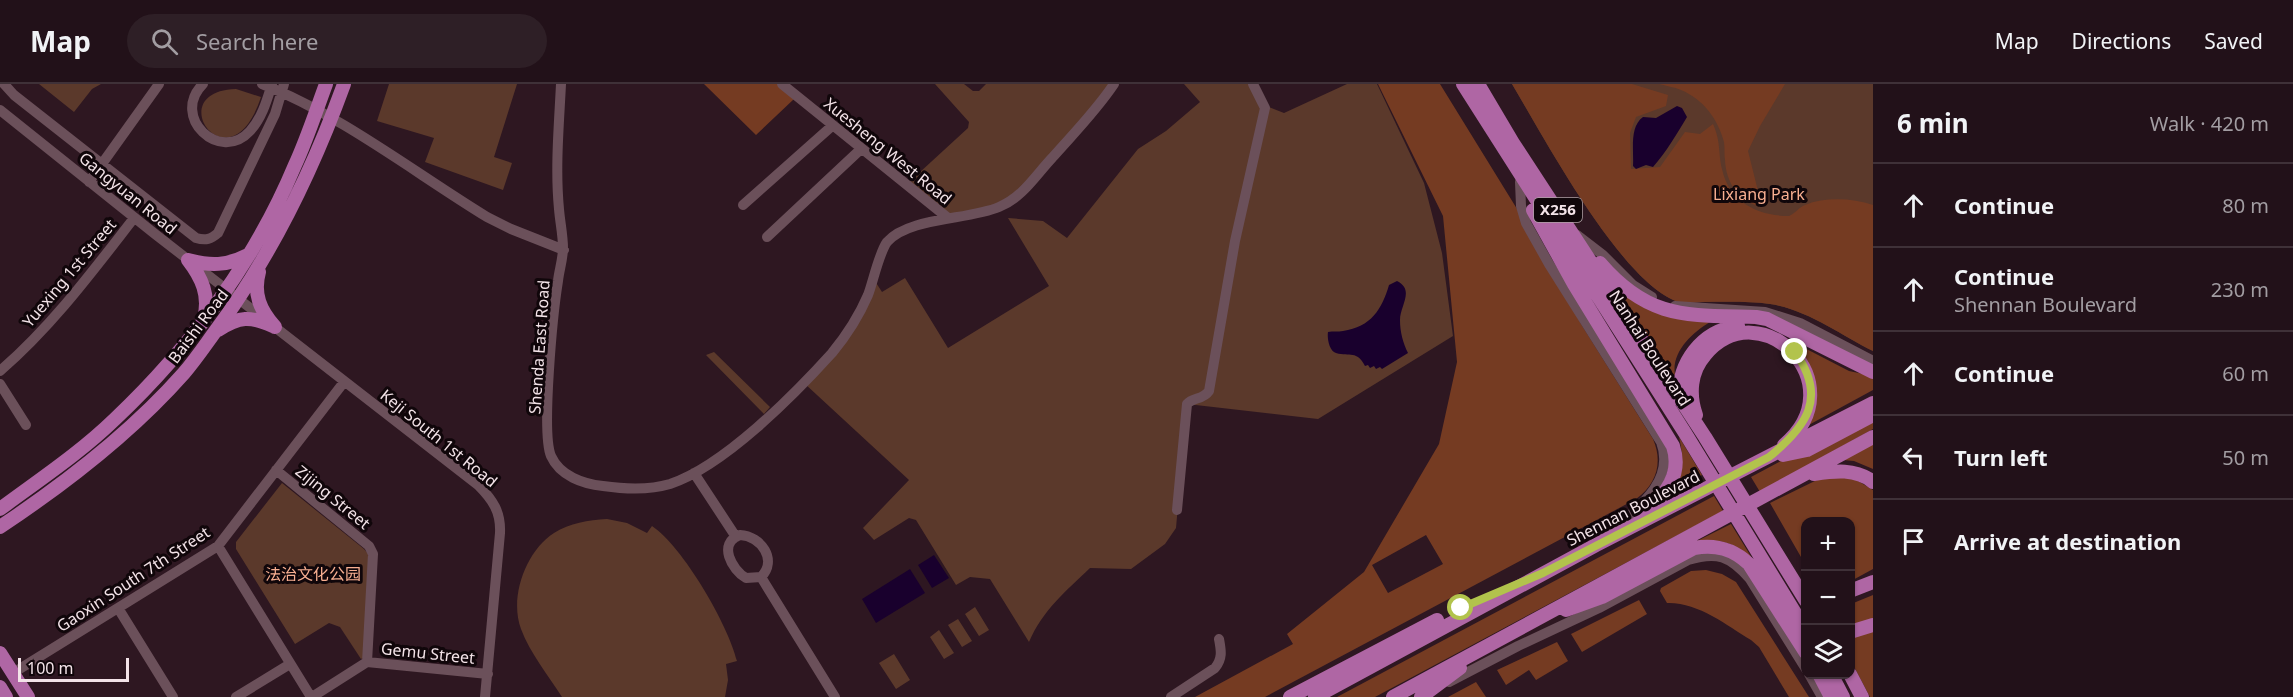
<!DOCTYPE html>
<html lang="en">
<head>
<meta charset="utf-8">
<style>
	body { margin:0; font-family:"Noto Sans","Noto Sans SC",sans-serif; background:#2e1f26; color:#f1f3f6 }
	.controls { position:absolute; right:18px; bottom:18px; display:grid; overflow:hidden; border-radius:12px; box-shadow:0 2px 4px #0004 }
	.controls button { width:54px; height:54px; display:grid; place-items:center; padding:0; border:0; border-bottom:2px solid #3f3138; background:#221119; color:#f1f3f6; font:30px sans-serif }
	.scale { position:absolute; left:18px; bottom:15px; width:111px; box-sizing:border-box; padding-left:6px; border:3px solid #f3e3e8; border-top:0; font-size:16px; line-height:21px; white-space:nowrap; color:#f3e3e8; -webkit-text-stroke:4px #10060a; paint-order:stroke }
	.stop { position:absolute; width:18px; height:18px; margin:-14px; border:4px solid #b2c34c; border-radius:50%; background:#fff }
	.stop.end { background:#b2c34c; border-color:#fff; box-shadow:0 2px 6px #0008 }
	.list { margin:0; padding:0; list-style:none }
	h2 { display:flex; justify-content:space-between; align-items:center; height:78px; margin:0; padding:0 24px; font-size:26px }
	h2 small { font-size:20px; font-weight:400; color:#a29da2 }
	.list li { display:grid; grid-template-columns:39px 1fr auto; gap:18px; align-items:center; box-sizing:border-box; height:84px; padding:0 24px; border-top:2px solid #3f3138 }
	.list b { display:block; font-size:22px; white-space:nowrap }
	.list p { margin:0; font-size:20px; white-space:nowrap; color:#a29da2 }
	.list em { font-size:20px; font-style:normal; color:#a29da2 }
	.icon { flex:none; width:33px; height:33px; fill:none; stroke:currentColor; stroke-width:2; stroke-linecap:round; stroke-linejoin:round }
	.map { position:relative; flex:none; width:1873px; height:613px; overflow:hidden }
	header { display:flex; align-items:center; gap:36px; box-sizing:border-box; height:84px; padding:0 30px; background:#221119; border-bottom:2px solid #3f3138 }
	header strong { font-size:28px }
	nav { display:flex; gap:33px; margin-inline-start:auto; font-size:21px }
	.search { width:420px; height:54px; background:#2e1f26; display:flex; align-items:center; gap:15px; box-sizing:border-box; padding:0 21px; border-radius:33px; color:#a29da2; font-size:22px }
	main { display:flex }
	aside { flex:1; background:#221119 }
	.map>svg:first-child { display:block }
</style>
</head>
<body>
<header>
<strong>Map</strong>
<div class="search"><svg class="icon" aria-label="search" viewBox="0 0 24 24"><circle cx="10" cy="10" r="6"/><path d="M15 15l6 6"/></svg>Search here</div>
<nav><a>Map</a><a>Directions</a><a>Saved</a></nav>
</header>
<main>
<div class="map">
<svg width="1873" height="613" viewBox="0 0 1873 613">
	<rect width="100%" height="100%" fill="#2e1721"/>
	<!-- green -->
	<path fill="#5b392b" d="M39 0H101L92 5 74 28Z
		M389 0H517L494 73 512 79 503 106 425 78 434 54 377 37Z
		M935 0H964L973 7H979L986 0H1114L1011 117 948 134 907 100 968 44 969 38Z
		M1184 0H1253L1264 21 1284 29 1347 0H1377L1424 99 1442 169 1453 252 1318 335 1187 320 1176 444 1165 460 1131 485 1090 484C1065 508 1043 526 1029 558L990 495 970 493 956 501 916 436 909 434 874 456 863 444 909 396 804 299 834 267 873 194 882 208 905 194 948 264 1049 202 1008 134 1043 137 1067 154 1138 65 1166 47 1200 18Z
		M1512 0H1873V267C1841 251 1806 225 1770 220 1748 217 1724 218 1702 218 1695 218 1685 220 1679 218 1623 202 1543 52 1512 0Z
		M236 5 261 13C230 108 159 7 236 5Z
		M714 268 770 323 764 330 706 271Z
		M282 399 364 465 370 472 363 574 361 575 340 543 329 539 295 560 236 465V458Z
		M607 435 627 439 647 449 652 442C683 463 728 540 737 577L726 580 728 596 725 613H562C548 591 530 569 521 545 509 513 526 467 554 449 570 439 588 436 607 435Z
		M975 523 989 546 979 552 965 530Z
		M958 535 972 557 962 563 948 541Z
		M939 546 954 569 944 575 930 553Z
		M894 570 910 596 896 605 879 579Z"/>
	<!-- forest -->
	<path fill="#753b22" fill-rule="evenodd" d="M704 0H777L794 15 756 51Z
		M1378 0H1440L1530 146 1581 240 1653 355C1663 378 1657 400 1636 415L1265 613H1195L1293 560 1287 550 1364 488 1439 360 1457 278 1443 132ZM1426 451 1443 480 1388 509 1372 481Z
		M1512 0H1632L1668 11 1666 22 1636 33 1630 49 1631 85 1660 83 1685 48 1700 50 1713 40C1721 58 1718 68 1722 85 1729 118 1758 132 1789 132 1796 129 1799 123 1805 121 1825 113 1852 114 1873 121V267C1841 251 1806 225 1770 220 1748 217 1724 218 1702 218 1695 218 1685 220 1679 218 1623 202 1543 52 1512 0Z
		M1659 0H1785L1760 42 1748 67 1762 123C1739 118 1726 99 1725 76 1724 70 1725 64 1724 58 1718 35 1703 15 1681 6 1674 3 1666 2 1659 0Z
		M1617 204 1710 238C1692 249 1671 268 1675 291L1673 290Z
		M1791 257 1849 287 1873 292V306L1805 343C1810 305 1821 287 1791 257Z
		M1873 328V345L1760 408 1751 393Z
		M1679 353 1702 391 1666 412C1682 390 1685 379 1679 353Z
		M1873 359V385L1854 377 1843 376Z
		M1821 394H1853L1873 406V485L1851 497 1850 438H1806L1805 480 1770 419Z
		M1714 412 1723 427 1375 613H1337Z
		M1731 440 1755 479C1734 458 1725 455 1695 458Z
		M1706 486 1722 490 1736 498 1809 613H1789L1759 563 1751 556C1726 541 1698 518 1667 519L1660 507 1661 504 1691 487Z
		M1873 511V613H1870L1851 577V520Z
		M1639 516 1647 530 1582 568 1571 550Z
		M1557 558 1568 577 1536 596 1529 586 1506 601 1497 586Z
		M1476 598 1486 613H1448Z"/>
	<!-- water -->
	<path fill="#19002d" d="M1677 22 1682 24 1687 33C1676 51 1667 67 1653 83L1646 81 1636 85 1633 82C1634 67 1629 43 1643 33L1656 34Z
		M1397 197C1415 206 1400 222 1400 236 1400 248 1403 259 1408 269L1382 285 1380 283 1376 285 1374 282 1370 284 1368 281 1365 282C1357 266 1350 273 1336 269 1329 267 1327 254 1328 248 1333 247 1338 248 1343 247 1371 243 1382 225 1389 201Z
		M934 471 949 494 932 504 918 481Z
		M910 485 925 509 876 539 862 515Z"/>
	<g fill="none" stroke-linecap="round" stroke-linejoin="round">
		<!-- minor -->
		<path stroke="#6b505a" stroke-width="10" d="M4 0 14 11 196 154C206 157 211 155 218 149L275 30 284 0
			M203 0C170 33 220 80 250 47 262 34 267 16 272 0
			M262 0C341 31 415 89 487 133L511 145 564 166
			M561 0C559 41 555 84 559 125 560 138 563 151 563 164 563 175 559 187 558 197 553 228 541 349 551 372 560 392 583 400 603 402 624 405 650 406 670 400 724 382 794 311 832 269 846 252 859 232 868 211 873 198 879 169 887 158 909 133 969 136 999 123 1023 113 1035 92 1052 74 1074 49 1096 27 1114 0
			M782 0 948 134
			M0 26 155 150 478 401C493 416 501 428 500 449L485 613
			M89 98 159 0
			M1520 98 1521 122 1526 139 1549 180 1661 358C1677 400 1631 429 1604 454
			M743 121 832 42
			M1577 151 1603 171 1633 201 1652 213
			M767 153 861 65
			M1675 222 1765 228 1800 239 1873 277
			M0 287C52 242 92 188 134 134
			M0 300 26 341
			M276 386 369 462 373 470 367 578 312 613
			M694 389 736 453
			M1177 426 1187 320C1193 313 1203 316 1209 307L1235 157 1265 24 1253 0
			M740 451C761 452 778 476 761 493L746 494C732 486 717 459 740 451Z
			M218 462 311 613
			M761 493 835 613
			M118 524 173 613
			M367 578 488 590
			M13 589 218 462 344 298
			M1809 590 1822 613
			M1449 598 1518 562 1599 524 1688 476C1717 467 1730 472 1750 495L1806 585
			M236 613 290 580
			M1171 613 1215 584C1223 574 1221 566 1219 555"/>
		<!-- major -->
		<path stroke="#af66a4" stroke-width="14" d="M1463 0 1685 349 1806 547
			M1478 0 1513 59 1705 353 1806 517
			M1533 126 1574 200 1673 362C1683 392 1663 415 1640 431
			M188 176C202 194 210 212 204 234
			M188 176C210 182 227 182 248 171
			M1600 179C1649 236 1687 231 1756 233L1767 235 1873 288
			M259 188C253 210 260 226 275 243
			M218 246C240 232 250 232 273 242
			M1679 315C1678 279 1701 247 1738 242
			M1696 331C1689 311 1690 288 1705 271 1760 205 1857 300 1784 361
			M1783 371 1807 366 1873 331
			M1814 390C1834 387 1856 384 1873 398
			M0 425C39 396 80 369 115 335 190 264 255 177 295 81 307 55 316 27 326 0
			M0 443C66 399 132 348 184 289 196 275 206 260 217 245 273 169 312 88 344 0
			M1850 507 1873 498
			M1566 526 1602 513 1694 464C1716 460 1733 465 1749 480L1806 569
			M1850 548 1873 541
			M0 569 28 613
			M1819 590 1831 613
			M1831 590 1843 613
			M1850 590 1862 613
			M0 603 6 613
			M1290 613 1437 536
			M1315 613 1596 461 1873 319
			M1393 613 1873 353
			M1421 613 1460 584"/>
	</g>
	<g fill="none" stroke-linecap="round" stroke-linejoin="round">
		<!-- route -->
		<path stroke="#b2c34c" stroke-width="8" d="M1461 524 1543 489 1769 373C1806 343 1828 314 1795 268"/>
	</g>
	<g text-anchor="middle" stroke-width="6" stroke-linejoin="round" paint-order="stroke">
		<!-- shield labels -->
		<rect fill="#10060a" stroke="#afa1a5" stroke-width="1.5" x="1534" y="114" width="48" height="24" rx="4.5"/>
		<g font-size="15" font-weight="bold" fill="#f3e3e8">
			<text x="1558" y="131">X256</text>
		</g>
		<!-- street labels -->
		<g font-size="16" fill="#f3e3e8" stroke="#10060a">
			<text transform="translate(888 67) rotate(39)" y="6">Xuesheng West Road</text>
			<text transform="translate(128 109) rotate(39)" y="6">Gangyuan Road</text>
			<text transform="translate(69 189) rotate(-50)" y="6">Yuexing 1st Street</text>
			<text transform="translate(198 242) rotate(-53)" y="6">Baishi Road</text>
			<text transform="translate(539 263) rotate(-86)" y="6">Shenda East Road</text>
			<text transform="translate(1650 264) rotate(57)" y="6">Nanhai Boulevard</text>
			<text transform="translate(439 354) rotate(39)" y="6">Keji South 1st Road</text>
			<text transform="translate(333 413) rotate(39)" y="6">Zijing Street</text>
			<text transform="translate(1633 424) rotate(-27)" y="6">Shennan Boulevard</text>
			<text transform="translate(133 495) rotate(-33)" y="6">Gaoxin South 7th Street</text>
			<text transform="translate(428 569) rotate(6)" y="6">Gemu Street</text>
		</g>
		<!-- park labels -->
		<g font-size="16" fill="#f8af91" stroke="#10060a">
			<text x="1759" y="116">Lixiang Park</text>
			<text x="313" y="496">法治文化公园</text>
		</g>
	</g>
</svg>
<div class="controls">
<button>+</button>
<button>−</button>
<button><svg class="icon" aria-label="layers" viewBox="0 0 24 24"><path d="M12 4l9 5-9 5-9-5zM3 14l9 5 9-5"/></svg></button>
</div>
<div class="scale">100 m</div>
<div class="stop" style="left:1461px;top:524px"></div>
<div class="stop end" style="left:1795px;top:268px"></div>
</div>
<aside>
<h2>6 min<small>Walk · 420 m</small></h2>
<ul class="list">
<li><svg class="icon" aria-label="ahead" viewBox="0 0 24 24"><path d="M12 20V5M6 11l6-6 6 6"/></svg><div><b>Continue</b></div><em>80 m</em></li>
<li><svg class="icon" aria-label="ahead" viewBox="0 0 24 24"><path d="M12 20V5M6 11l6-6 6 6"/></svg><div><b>Continue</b><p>Shennan Boulevard</p></div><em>230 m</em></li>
<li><svg class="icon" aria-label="ahead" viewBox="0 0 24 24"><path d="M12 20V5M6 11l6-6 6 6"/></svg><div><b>Continue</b></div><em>60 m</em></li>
<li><svg class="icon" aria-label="left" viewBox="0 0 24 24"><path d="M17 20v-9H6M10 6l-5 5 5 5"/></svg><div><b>Turn left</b></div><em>50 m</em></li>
<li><svg class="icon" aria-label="arrive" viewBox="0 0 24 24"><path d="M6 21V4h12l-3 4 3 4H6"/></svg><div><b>Arrive at destination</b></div></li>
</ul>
</aside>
</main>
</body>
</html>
